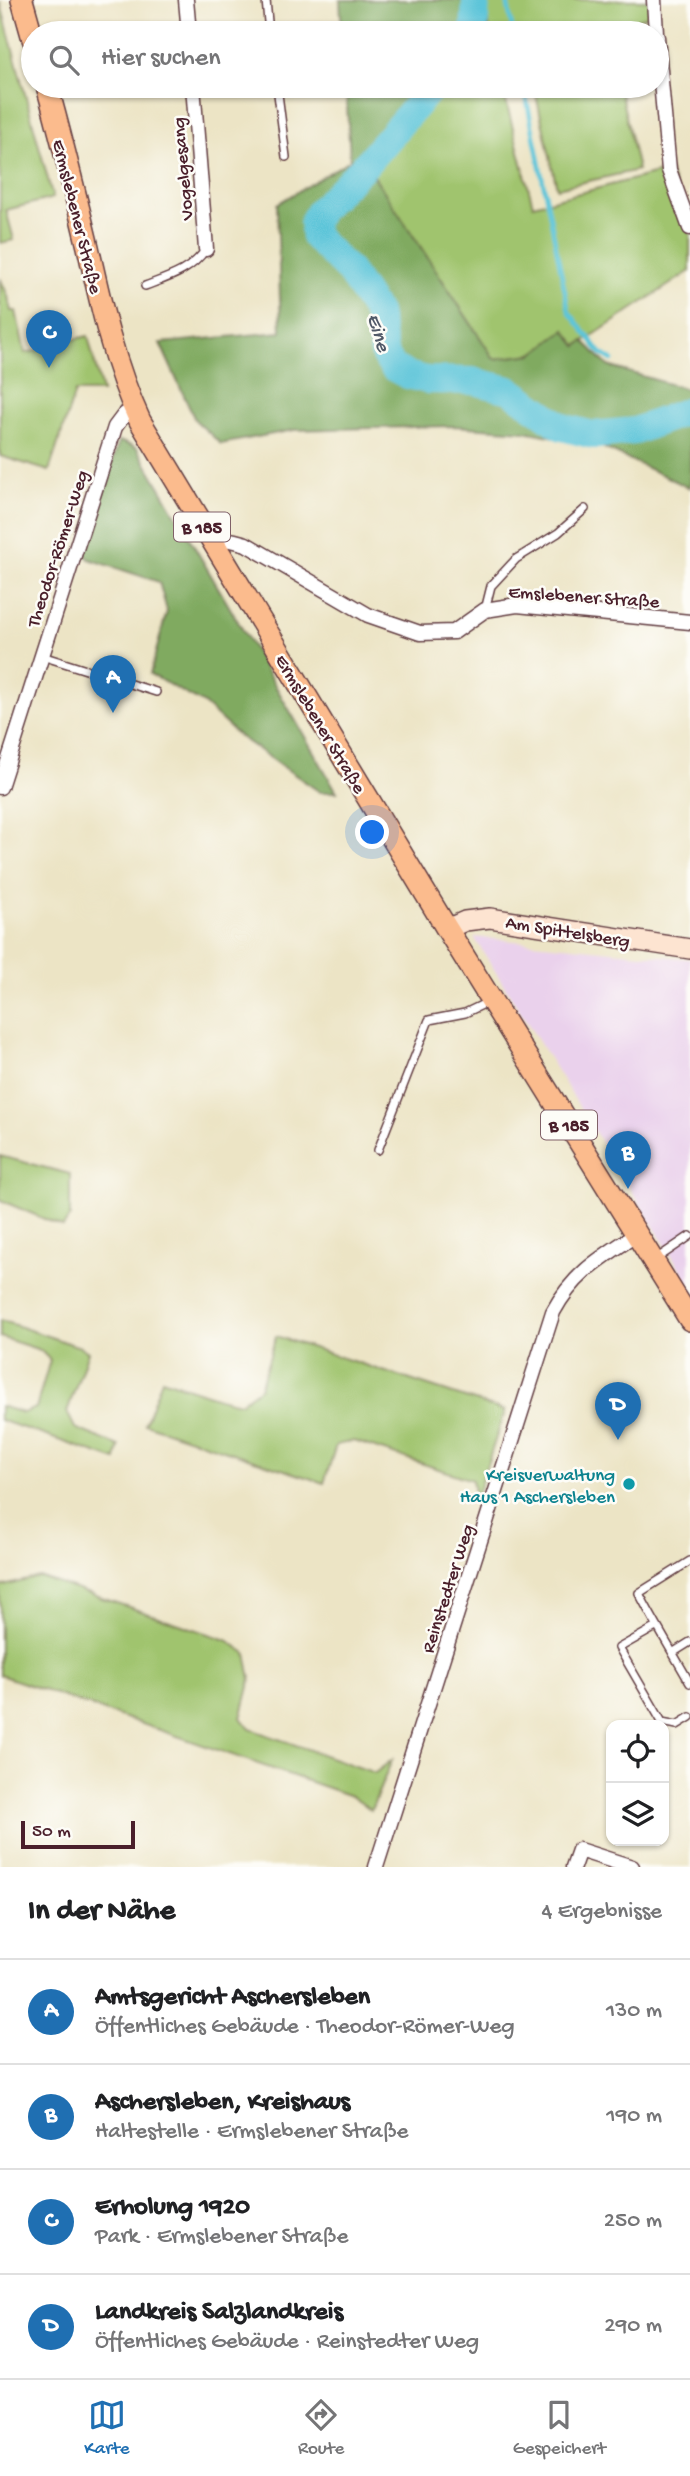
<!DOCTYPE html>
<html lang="de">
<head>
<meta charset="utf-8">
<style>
	body { margin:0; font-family:"Gochi Hand",sans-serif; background:#f2f2f2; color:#202124 }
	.controls { position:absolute; right:21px; bottom:21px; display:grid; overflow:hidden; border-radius:14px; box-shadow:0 2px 5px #0004 }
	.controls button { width:63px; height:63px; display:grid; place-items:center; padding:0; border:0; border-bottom:2px solid #e0e0e0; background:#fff; color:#202124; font:35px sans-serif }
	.scale { position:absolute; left:21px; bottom:18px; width:114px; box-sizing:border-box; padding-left:7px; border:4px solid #4a1f2b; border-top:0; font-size:19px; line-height:24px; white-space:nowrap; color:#4a1f2b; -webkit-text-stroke:5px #fdfcf7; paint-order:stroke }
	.you { position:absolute; left:373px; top:833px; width:24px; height:24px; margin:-18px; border:5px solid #fff; border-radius:50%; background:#1a73e8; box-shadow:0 0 0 10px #1a73e833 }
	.badge { display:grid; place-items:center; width:46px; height:46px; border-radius:50%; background:#1f6fb2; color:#fff; font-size:23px; font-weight:700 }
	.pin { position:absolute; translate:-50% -58px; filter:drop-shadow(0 2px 4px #0008) }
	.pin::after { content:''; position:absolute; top:37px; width:24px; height:21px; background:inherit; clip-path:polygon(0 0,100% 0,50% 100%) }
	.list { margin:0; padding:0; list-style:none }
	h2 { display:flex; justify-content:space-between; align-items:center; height:91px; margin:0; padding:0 28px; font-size:30px }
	h2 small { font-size:23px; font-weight:400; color:#757577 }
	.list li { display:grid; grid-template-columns:46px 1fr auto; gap:21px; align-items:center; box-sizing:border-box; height:105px; padding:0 28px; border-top:2px solid #e0e0e0 }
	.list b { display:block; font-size:26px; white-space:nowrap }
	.list p { margin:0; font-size:23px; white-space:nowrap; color:#757577 }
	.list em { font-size:23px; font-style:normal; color:#757577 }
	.icon { flex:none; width:38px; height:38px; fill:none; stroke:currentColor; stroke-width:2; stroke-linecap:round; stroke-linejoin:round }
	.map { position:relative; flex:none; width:690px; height:1867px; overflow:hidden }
	.search { position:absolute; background:#fff; box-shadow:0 2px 5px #0004; left:21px; right:21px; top:21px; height:77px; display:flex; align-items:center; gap:18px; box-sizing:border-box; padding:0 24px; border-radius:38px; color:#757577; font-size:26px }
	.sheet { height:511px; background:#fff }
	nav { display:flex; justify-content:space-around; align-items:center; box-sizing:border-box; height:98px; border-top:2px solid #e0e0e0; background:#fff; font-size:19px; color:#757577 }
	nav a { display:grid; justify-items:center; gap:4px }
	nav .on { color:#1f6fb2 }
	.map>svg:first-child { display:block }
</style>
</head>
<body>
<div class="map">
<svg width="690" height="1867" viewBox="0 0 690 1867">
	<rect width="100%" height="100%" fill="#fdfcf7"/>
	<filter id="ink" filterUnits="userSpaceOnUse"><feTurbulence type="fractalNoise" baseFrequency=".0143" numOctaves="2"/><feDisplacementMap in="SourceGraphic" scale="14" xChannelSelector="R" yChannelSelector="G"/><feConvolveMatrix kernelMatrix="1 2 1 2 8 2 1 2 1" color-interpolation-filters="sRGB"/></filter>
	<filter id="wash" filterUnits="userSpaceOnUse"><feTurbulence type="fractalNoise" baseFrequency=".00686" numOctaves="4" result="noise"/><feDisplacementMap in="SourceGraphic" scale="28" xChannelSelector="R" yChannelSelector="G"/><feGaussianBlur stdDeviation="1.57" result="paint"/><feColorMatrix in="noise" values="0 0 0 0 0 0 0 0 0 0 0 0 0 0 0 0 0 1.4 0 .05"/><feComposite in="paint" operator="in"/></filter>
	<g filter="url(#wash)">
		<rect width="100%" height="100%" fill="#ece4c5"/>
		<!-- built -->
		<path fill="#ead1ec" d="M474 937 690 959V1285Z"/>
		<!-- green -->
		<path fill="#a0c46e" stroke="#75724c" stroke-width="2" d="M484 0H654L655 14 588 33H490Z
			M0 1 53 198 6 210 14 240 0 243Z
			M443 86H502L533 205 669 170 690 228V271L577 346 565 330 533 354 494 359 366 164Z
			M534 86H619L638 170 557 188Z
			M0 278 8 296 11 311H16L25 353C47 349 66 341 88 336L102 392H75L49 471 0 456Z
			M0 1156 70 1174V1216L63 1227 0 1200Z
			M0 1320 80 1347 88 1352 67 1412 75 1428 119 1446 116 1460 0 1420V1406L23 1413 36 1408 50 1360 40 1350 0 1337Z
			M276 1336 505 1411 475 1500 472 1480 354 1441 336 1445 324 1483 145 1424 162 1379 219 1398 240 1403 260 1388Z
			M39 1577 227 1640 246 1653 251 1679 241 1718 250 1729 375 1773 392 1760 371 1810 351 1796 0 1675V1587Z"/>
		<!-- forest -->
		<path fill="#80aa61" stroke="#656446" stroke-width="2" d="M340 0H484L490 33H342Z
			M346 86H443L366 164 494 359 533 354 565 330 577 346 584 341 608 366 690 390V488L598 445 524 431 453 426 294 430 221 444 195 420 160 343 281 332 277 204 350 160Z
			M119 441 137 448 337 792H320L240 737 204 704 150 674 167 611 159 582 89 559 84 553Z"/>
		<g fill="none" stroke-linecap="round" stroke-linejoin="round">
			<!-- stream -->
			<path stroke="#5dc5d9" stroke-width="4.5" d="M507 0 513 33
				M524 86 569 312 601 353 612 360"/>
			<!-- river -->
			<path stroke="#5dc5d9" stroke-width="28" d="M474 33 476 0
				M433 86 366 164 319 211 313 222 315 237 350 272 377 313 385 356 394 368 407 375 427 380 473 381 510 390 562 427 593 435 635 431 690 410"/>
		</g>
	</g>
	<g filter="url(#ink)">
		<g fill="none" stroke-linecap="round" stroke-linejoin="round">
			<defs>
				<path id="service" d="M266 0 269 33
					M277 86 286 157
					M145 286C169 277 191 271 206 249
					M485 610 491 586 516 559 558 533 585 509
					M42 656 156 692
					M378 1150 429 1020 465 1013 488 1002
					M656 1259 690 1236
					M690 1561 639 1593C655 1624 673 1653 690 1683
					M656 1627 619 1648 662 1722 677 1725 690 1717
					M674 1652 690 1642"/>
				<path id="minor" d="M186 0 189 33
					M654 0 656 33
					M657 37 669 170 690 228
					M193 86 206 249
					M212 543C225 537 233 540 246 544L368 615 420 633 454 632 485 610 517 605 690 622
					M0 787 115 427 124 415 134 408
					M376 1867 553 1312C574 1273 601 1258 637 1234
					M573 1867 579 1850 632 1867"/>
				<path id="secondary" d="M447 929 465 921 490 918 690 949"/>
				<path id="primary" d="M22 0 33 39
					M47 86C62 139 75 193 88 247 101 306 114 365 140 421L447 929 690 1320"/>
			</defs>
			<!-- service casing -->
			<use href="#service" stroke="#623d42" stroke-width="10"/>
			<!-- minor casing -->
			<use href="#minor" stroke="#623d42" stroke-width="17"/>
			<!-- secondary casing -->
			<use href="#secondary" stroke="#623d42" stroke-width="22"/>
			<!-- primary casing -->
			<use href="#primary" stroke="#623d42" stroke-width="24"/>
			<!-- service -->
			<use href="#service" stroke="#fff" stroke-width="7"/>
			<!-- minor -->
			<use href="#minor" stroke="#fff" stroke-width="14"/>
			<!-- secondary -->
			<use href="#secondary" stroke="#fde4d1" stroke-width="19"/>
			<!-- primary -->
			<use href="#primary" stroke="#fbbb8d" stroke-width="21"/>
		</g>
	</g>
	<!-- markers -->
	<circle fill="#0f9aa8" stroke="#fdfcf7" stroke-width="2.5" cx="629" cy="1484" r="7"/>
	<g text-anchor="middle" stroke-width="5" stroke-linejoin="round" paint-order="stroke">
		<!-- shield labels -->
		<g fill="#fdfcf7" stroke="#806168" stroke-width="2">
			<rect x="174" y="512.5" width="56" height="29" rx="5"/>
			<rect x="541" y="1110.5" width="56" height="29" rx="5"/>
		</g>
		<g font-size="18" font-weight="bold" fill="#4a1f2b">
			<text x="202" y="533">B 185</text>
			<text x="569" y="1131">B 185</text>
		</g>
		<!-- street labels -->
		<g font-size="19" fill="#4a1f2b" stroke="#fdfcf7">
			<text transform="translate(181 169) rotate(-95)" y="7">Vogelgesang</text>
			<text transform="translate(79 216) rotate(76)" y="7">Ermslebener Straße</text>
			<text transform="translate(56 548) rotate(-72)" y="7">Theodor-Römer-Weg</text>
			<text transform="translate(584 595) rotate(4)" y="7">Emslebener Straße</text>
			<text transform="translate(322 723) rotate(59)" y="7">Ermslebener Straße</text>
			<text transform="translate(568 930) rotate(9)" y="7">Am Spittelsberg</text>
			<text transform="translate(446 1588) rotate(-72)" y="7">Reinstedter Weg</text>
		</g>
		<!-- culture labels -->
		<g font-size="19" fill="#0d838f" stroke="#fdfcf7" text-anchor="end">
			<text x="615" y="1480">Kreisverwaltung<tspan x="615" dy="22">Haus 1 Aschersleben</tspan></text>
		</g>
		<!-- water labels -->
		<g font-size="21" font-style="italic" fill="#515968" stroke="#fdfcf7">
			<text transform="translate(380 332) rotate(73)" y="7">Eine</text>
		</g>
	</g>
</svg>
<div class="controls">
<button><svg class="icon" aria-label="locate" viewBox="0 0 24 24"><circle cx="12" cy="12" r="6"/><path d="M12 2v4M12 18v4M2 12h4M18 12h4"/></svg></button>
<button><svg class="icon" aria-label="layers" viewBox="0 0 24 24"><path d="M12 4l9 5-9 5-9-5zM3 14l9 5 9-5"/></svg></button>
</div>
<div class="scale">50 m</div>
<div class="you"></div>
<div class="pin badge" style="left:113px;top:713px">A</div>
<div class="pin badge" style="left:628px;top:1189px">B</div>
<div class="pin badge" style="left:49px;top:368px">C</div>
<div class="pin badge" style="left:618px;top:1440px">D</div>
<div class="search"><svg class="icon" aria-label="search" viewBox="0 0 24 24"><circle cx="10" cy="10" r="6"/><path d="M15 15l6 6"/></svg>Hier suchen</div>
</div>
<section class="sheet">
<h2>In der Nähe<small>4 Ergebnisse</small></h2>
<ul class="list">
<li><span class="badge">A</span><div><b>Amtsgericht Aschersleben</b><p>Öffentliches Gebäude · Theodor-Römer-Weg</p></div><em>130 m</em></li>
<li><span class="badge">B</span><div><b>Aschersleben, Kreishaus</b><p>Haltestelle · Ermslebener Straße</p></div><em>190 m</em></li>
<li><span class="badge">C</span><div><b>Erholung 1920</b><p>Park · Ermslebener Straße</p></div><em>250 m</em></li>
<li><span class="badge">D</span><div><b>Landkreis Salzlandkreis</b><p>Öffentliches Gebäude · Reinstedter Weg</p></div><em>290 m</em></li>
</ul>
</section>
<nav>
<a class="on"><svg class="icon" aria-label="map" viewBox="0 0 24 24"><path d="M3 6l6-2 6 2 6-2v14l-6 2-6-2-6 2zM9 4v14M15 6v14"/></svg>Karte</a>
<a><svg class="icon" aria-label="directions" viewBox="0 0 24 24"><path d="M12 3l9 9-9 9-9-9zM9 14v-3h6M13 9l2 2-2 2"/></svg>Route</a>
<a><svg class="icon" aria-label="saved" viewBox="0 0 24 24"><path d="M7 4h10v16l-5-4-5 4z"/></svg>Gespeichert</a>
</nav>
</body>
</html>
